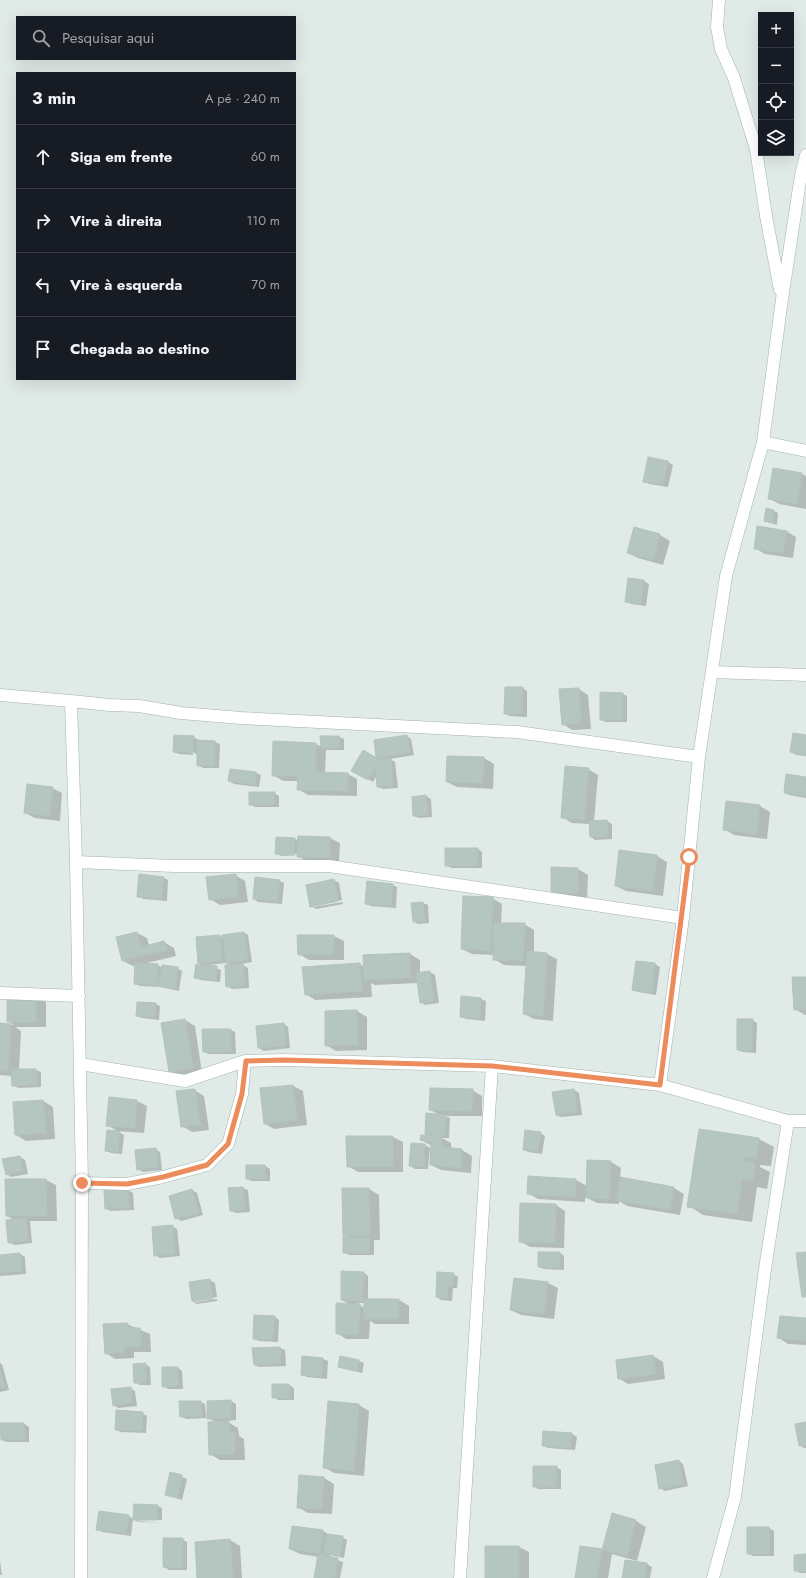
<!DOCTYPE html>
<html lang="pt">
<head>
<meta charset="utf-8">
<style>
	body { margin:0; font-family:Jost,sans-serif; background:#20242c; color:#f1f3f6 }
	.controls { position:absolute; right:12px; top:12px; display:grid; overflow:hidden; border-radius:0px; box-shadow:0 4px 16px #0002 }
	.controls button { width:36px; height:36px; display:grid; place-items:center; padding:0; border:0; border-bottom:1px solid #363941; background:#171b24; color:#f1f3f6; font:20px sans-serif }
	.stop { position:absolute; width:12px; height:12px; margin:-9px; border:3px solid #ec8c5c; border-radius:50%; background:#fff }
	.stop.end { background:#ec8c5c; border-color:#fff; box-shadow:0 1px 4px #0008 }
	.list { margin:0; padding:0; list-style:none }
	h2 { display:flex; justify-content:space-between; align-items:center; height:52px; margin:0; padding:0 16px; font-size:17px }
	h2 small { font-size:13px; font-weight:400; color:#9ea1a6 }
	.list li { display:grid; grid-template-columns:26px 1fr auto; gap:12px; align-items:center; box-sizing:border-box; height:64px; padding:0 16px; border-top:1px solid #363941 }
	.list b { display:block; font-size:15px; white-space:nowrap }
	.list em { font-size:13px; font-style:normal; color:#9ea1a6 }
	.icon { flex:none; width:22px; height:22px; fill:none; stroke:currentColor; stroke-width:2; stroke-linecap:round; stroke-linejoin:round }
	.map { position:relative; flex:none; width:806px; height:1578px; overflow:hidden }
	.search { position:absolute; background:#171b24; box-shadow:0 4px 16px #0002; left:16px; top:16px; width:280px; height:44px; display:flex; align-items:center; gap:10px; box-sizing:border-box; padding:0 14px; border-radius:0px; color:#9ea1a6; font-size:15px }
	.panel { position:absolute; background:#171b24; box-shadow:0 4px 16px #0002; left:16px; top:72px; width:280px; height:308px; border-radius:0px }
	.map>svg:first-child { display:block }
</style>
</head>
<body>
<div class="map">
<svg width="806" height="1578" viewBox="0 0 806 1578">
	<rect width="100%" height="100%" fill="#e0eae6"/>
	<!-- shadow -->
	<path fill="#0003" fill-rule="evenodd" d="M649 458 668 462 673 465 668 487 649 484 645 481Z
		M774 469 802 474 806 476V509L779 504 769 498Z
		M774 511 778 513 777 525 765 521Z
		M634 528 660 535 670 541 663 565 638 558 628 553Z
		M786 531 796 537 793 558 765 554 755 548Z
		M629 580 644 581 649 584 646 606 631 604 626 601Z
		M523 688 527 691V717L510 716 505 714Z
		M579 689 588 695 591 729 572 730 563 724Z
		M623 694 627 696V722H605L601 719Z
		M407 736 411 739 414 755 390 759 395 762 398 788 383 789 378 787 377 775 373 782 353 770 378 760 375 741Z
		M806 736V756L796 755 791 752Z
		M194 737 198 740V741L215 742 220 744 219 768H203L198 765V755L189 750 188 751 194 755 179 754 174 752Z
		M339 737 344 739V750H326L325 773 348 774 357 779V796L308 795 298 789 299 781H283L273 775 274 742 316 744 322 747Z
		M484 758 494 764 493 789 457 787 447 782Z
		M588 769 598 775 594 822 607 821 612 824V839L595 840 591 837 590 824 572 823 562 817Z
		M256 773 261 775 259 787 234 784 229 781Z
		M806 778V798L789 795 785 792Z
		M52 788 62 793 60 821 35 818 25 813Z
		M274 793 279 796V807H255L250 804Z
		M426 796 431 799 432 817 419 818 414 816Z
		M760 806 770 812 767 839 734 835 724 829Z
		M299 837 330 838 340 843 339 863 308 862 298 856H281L276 853 295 839 299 842ZM280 853 299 854V856L280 855Z
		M478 849 482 852V868H451L446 865Z
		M657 856 667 862 663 896 626 891 616 886Z
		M578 869 588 875 587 899 562 898 552 893Z
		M235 875 245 881 248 902 220 905 210 899Z
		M164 878 168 880 167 901 143 899 138 896Z
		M334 880 339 883 342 900 314 905V907L342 902 343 904 316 909 311 906Z
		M279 881 284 883 282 904 258 902 254 899Z
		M392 885 397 887 396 908 371 906 366 904Z
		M492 898 502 904 501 924H524L534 930V953L547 954 557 959 553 1021 534 1019 524 1014 527 966 504 965 494 959V955L472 954 462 949Z
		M423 903 428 905 429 923 418 924 413 921Z
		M137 933 147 938 149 946 164 942 174 948 176 956 143 964 158 965 162 968H177L182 971 179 991 161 987 140 986 135 984 136 966H133L123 961Z
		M244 933 248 935 252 962 241 964 248 968 249 988 232 989 227 986 231 965 226 963 208 965 221 970 220 982 200 980 195 977 205 966 199 963 220 936 223 938Z
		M334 936 344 941V960H309L299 954Z
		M410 954 420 960V974L430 972 435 975 439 1003 425 1005 421 1002 418 983 375 985 371 983 372 997 315 1000 306 994 304 968 360 964 364 967Z
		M637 962 655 964 660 967 656 995 638 992 633 990Z
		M806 978V1015H805L795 1009Z
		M36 997 46 1002V1027H15L21 1031 19 1070H36L41 1072V1087L18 1088 13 1085 12 1076 0 1075V1024L14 1025 8 1021Z
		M462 997 481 999 486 1001 485 1021 466 1019 461 1016Z
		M155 1004 160 1006 159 1020 142 1018 137 1016Z
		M357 1011 367 1017V1050L336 1051 326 1045Z
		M185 1020 195 1026 202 1073 180 1077 170 1071Z
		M752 1020 757 1023 756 1053 742 1052 738 1050Z
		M284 1024 288 1027 290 1048 264 1051 259 1048Z
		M231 1030 235 1032 236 1054H209L204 1052Z
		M293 1086 303 1091 307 1125 274 1129 264 1123Z
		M194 1090 204 1096 209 1130 192 1132 182 1126Z
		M472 1090 482 1096V1116H445L450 1118 449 1138H442L451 1143V1149L462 1150 472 1156 471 1173 441 1170 431 1165 432 1146 421 1140 430 1136 426 1134 440 1115 430 1110Z
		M574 1090 579 1093 582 1115 561 1117 556 1115Z
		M43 1101 53 1107 55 1139 26 1141 16 1135Z
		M137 1101 147 1106 144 1133 117 1131 124 1135 122 1154 111 1153 107 1151 119 1132 107 1125Z
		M540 1133 545 1136 542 1154 528 1152 524 1149Z
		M393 1137 403 1142V1172H358L348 1166Z
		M759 1139 774 1147 771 1166 760 1165V1167L770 1172 767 1189 757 1187 752 1222 703 1215 689 1206Z
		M425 1145 430 1148 428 1169H415L410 1166Z
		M155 1149 160 1152 162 1170 143 1172 138 1169Z
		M20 1157 25 1160 28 1174 11 1177 7 1174Z
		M611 1162 621 1168 620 1178 674 1188 684 1194 680 1215 627 1206 619 1201V1204L597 1203 585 1197V1202L538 1199 528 1193 529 1177 576 1180 587 1186Z
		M265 1166 270 1169V1181H251L247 1178Z
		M46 1180 56 1185 57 1221H30L32 1243 14 1245 9 1242 14 1220 7 1216Z
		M243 1188 248 1190 250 1212 236 1213 231 1211 229 1189Z
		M369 1189 379 1195 380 1240H374V1255H349L344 1252 350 1238 344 1235Z
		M128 1190 133 1193 134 1210 111 1211 106 1209Z
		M192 1190 197 1193 203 1215 181 1221 176 1218Z
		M556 1205 565 1211 564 1248 530 1247 520 1241Z
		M172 1226 177 1229 180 1256 160 1258 155 1255Z
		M560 1253 564 1256V1270L544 1269 539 1267Z
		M20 1254 25 1257 26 1274 0 1276V1256Z
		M364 1273 368 1276V1300H399L409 1306V1324H375L370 1321 369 1339H346L337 1333 350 1305 342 1300ZM357 1303H365V1308L361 1306Z
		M453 1274 458 1277 457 1288H453L452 1301 441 1300 437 1297Z
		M210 1280 215 1283 217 1297 195 1300V1302L217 1299V1301L197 1304 192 1301 190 1283Z
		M548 1283 558 1288 554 1319 521 1315 511 1310Z
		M275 1317 279 1320 278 1342 259 1341 254 1339Z
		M806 1319V1345L788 1344 779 1338Z
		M127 1324 150 1334 151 1352H134V1358L115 1359 106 1353Z
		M280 1348 285 1350 286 1366 259 1367 255 1365 254 1349Z
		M653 1356 663 1362 665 1379 628 1384 618 1378Z
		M303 1357 323 1359 328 1361 327 1379 307 1377 302 1375Z
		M341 1357 359 1361 364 1363 362 1373 344 1369 339 1366Z
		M0 1363 2 1364 9 1390 0 1392Z
		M145 1364 150 1367 151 1385H140L135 1382Z
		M178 1368 182 1371 183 1389H168L163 1386Z
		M273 1385H289L294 1388V1400H278L273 1397Z
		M130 1388 135 1391 137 1406 118 1408 114 1405Z
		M231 1401 236 1404V1420L226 1421 238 1428 239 1436 244 1439 245 1460H220L210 1454 216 1422 208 1418Z
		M201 1402 205 1404 206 1418 186 1419 181 1416Z
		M359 1405 369 1411 364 1476 334 1473 324 1467Z
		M142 1413 147 1416 146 1433 120 1432 116 1429Z
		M806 1423V1448H804L800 1445Z
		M24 1424 29 1427V1442H6L2 1440Z
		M572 1434 577 1437 575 1450 548 1448 543 1445Z
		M679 1461 683 1464 688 1486 665 1491 660 1488Z
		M556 1467 561 1470V1489H538L534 1486Z
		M171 1473 187 1479 182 1500 166 1495Z
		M300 1476 324 1478 334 1484 332 1514 308 1513 298 1507Z
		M157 1506 162 1508V1520L138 1519V1521L162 1523 139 1522 133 1519 131 1536 102 1532 97 1529 128 1516 134 1519Z
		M612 1515 636 1521 646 1527 637 1561 612 1554 608 1578H576L602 1550 603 1551Z
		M769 1528 774 1531V1556H753L748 1553Z
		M323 1531 329 1535 342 1537 347 1540 344 1558 330 1555V1558L343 1562 340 1578H315L319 1557 300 1554 290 1549Z
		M182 1539 187 1542V1570H169L164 1567Z
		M230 1540 240 1546 242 1578H198Z
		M486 1547H519L529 1552V1578H486Z
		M806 1555V1573H800L795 1570Z
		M0 1561 2 1575H0Z
		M625 1561 647 1564 652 1567 650 1578H625Z"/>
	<!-- building -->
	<path fill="#b5c5c0" stroke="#b3c3be" d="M648 457 668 461 663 485 643 482Z
		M773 468 802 473 797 504 768 499Z
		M766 508 774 510 772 523 764 521Z
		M757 526 787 531 783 553 754 549Z
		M634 527 660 534 653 560 627 553Z
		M628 578 644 580 641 604 625 602Z
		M505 687H523L522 714H504Z
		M579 688 581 723 562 725 559 689Z
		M600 692 623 693V720H600Z
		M793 733 806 735V755L790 752Z
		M174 735 194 736 193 753 173 752Z
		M407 735 410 753 376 758 374 740Z
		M320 736H339L340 748H321Z
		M197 740 215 741V766H197Z
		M273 741 316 743V772L348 773V791L297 790 298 776H272Z
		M363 750 380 760 368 780 351 771Z
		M447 756 484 757 483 783 446 782Z
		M391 758 393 786 377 787 375 760Z
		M565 766 589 768 584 820 561 818Z
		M230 769 256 772 255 785 228 781Z
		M786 774 806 777V796L784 793Z
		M27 784 53 787 50 816 24 813Z
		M249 792H275L274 805H249Z
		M426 795 428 815 413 816 412 797Z
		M726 801 760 805 757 834 723 830Z
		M607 820 608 837H590L589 821Z
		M298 836 330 837V858L297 857Z
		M276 837 295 838 294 855 275 854Z
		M445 848H478V866H445Z
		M619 850 657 855 653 891 615 886Z
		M551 867 578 868V894L551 893Z
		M139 874 164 877 162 899 137 897Z
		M236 874 238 897 209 900 206 877Z
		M255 877 280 880 277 902 253 899Z
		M334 879 338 901 310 907 306 885Z
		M367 881 393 884 391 906 365 904Z
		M463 896 493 897 490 951 461 949Z
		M423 902 425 921 413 922 411 903Z
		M494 923H525L523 961 493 960Z
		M137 932 141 947 164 941 167 950 122 961 116 937Z
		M244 932 248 960 226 963 222 935Z
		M220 935 222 961 198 963 196 937Z
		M297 935H334V954L298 955Z
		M527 951 547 953 543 1016 523 1014Z
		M410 953 411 978 364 980 363 955Z
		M636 961 655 963 652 993 632 990Z
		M135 963 158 964 157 985 134 984Z
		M360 963 362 991 305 995 302 967Z
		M196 964 217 966 216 980 194 978Z
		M243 964 245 986 226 987 225 965Z
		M162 965 178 967 175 989 158 986Z
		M430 971 434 1001 420 1003 416 973Z
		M792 977H806V1009L794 1010Z
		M7 996H36V1022H7Z
		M461 996 481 998 480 1019 460 1017Z
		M137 1002 156 1003 155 1017 136 1016Z
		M357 1010 358 1045 325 1046V1011Z
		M185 1019 193 1068 169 1072 161 1023Z
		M737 1019H753L752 1051 737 1050Z
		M0 1023 11 1024 8 1071H0Z
		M284 1023 286 1046 258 1048 256 1026Z
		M202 1029H231V1052H203Z
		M11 1069H36L37 1085 12 1086Z
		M293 1085 297 1120 264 1124 260 1088Z
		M430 1088 473 1089 472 1111 429 1110Z
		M195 1089 200 1125 181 1127 176 1091Z
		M574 1089 577 1112 556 1115 552 1092Z
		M109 1097 137 1100 135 1128 106 1126Z
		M43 1100 46 1133 15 1135 13 1102Z
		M426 1113 446 1115 444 1136 425 1134Z
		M699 1129 759 1138 756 1158 746 1157 745 1161 755 1163 753 1181 742 1179 737 1214 687 1207Z
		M107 1130 120 1131 118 1152 105 1151Z
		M525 1130 541 1132 538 1152 523 1150Z
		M421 1135 441 1136V1147L462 1149 461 1168 430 1165 431 1142 420 1140Z
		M346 1136H393V1166L347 1167Z
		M411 1143 425 1144 424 1167 409 1166Z
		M156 1148 158 1167 137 1170 135 1150Z
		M20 1156 23 1171 6 1175 2 1159Z
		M587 1160 611 1161 609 1199 586 1198Z
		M246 1165H265L266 1179H246Z
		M528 1176 576 1179 575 1197 527 1194Z
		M620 1177 674 1187 670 1210 616 1200Z
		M5 1179H46L47 1216H6Z
		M243 1187 245 1210 230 1211 228 1188Z
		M342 1188H369L370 1235 343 1236Z
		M128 1189 129 1208 105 1209 104 1190Z
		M192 1189 199 1213 175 1219 169 1196Z
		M520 1203 556 1204 555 1243 519 1242Z
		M26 1218 28 1241 8 1243 6 1220Z
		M173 1225 175 1254 154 1256 152 1227Z
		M343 1237 370 1238 369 1253H343Z
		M538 1252H560V1268L538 1267Z
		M806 1252V1297H802L796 1253Z
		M20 1253 22 1271 0 1273V1255Z
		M341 1271 364 1272 363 1301 341 1300Z
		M437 1272 454 1273 453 1286H448L447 1299 436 1297Z
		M514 1278 548 1282 544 1314 510 1310Z
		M210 1279 213 1299 192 1301 189 1282Z
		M364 1299H399V1319H364Z
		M336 1303 360 1304 359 1334H336Z
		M254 1315 275 1316 273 1340 253 1339Z
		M780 1316 806 1318V1341L777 1338Z
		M128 1323V1328H140L141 1346 124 1347V1352L105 1354 103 1324Z
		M280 1347 281 1364 254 1365 252 1348Z
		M653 1355 656 1374 618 1379 616 1360Z
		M302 1356 323 1358 322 1377 301 1375Z
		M340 1356 359 1360 358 1371 338 1367Z
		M146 1363V1383H134L133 1364Z
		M162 1367H178V1386L162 1387Z
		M0 1369 5 1387 0 1388Z
		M272 1384H289L290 1398H272Z
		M131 1387 132 1403 113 1406 111 1389Z
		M231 1400V1418L207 1419V1401Z
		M179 1401H201L202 1416 180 1417Z
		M328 1401 359 1404 354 1471 323 1468Z
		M116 1410 143 1412 142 1431 115 1430Z
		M229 1421V1432H235V1454L209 1455 208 1422Z
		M806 1422V1445L799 1446 795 1424Z
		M0 1423H24L25 1440H1Z
		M543 1431 572 1433 571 1448 542 1446Z
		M679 1460 684 1484 659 1489 655 1465Z
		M533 1466H557L556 1487H533Z
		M170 1472 182 1475 178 1498 165 1495Z
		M299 1475 324 1477 322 1509 297 1508Z
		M134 1504 158 1505 157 1520H133Z
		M99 1511 129 1515 126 1534 96 1530Z
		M612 1513 636 1520 627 1556 602 1550Z
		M292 1526 323 1530 320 1553 289 1549Z
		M747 1527H769L770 1554H747Z
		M327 1534 343 1536 340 1556 324 1553Z
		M163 1538H183V1568L163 1567Z
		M230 1539 233 1578H197L195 1542Z
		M485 1546H519V1578H485Z
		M580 1546 602 1549 597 1578H575Z
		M318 1554 338 1558 335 1578H314Z
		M806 1554V1571H794V1555Z
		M625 1560 647 1563 645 1578H622Z"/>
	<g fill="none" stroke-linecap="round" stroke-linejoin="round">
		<defs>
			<path id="minor" d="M719 0 717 27 721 49 734 78 756 149 766 216 780 290
				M763 442 806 451
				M712 672 806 675
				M0 695 71 701 76 862 82 1183 81 1578
				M71 701 109 705 139 706 181 713 241 718 517 732 699 757
				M76 862 174 866H329L683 918
				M0 993 79 996
				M80 1064 185 1081 245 1061 285 1060 492 1066 660 1085 788 1121H806
				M660 1085 683 918 699 757 726 576 763 442 782 299 801 175 806 155
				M82 1183 127 1184 163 1177 207 1165 228 1144 242 1094 245 1061
				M460 1578 492 1066
				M713 1578 735 1497 765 1269 788 1121"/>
		</defs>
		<!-- minor casing -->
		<use href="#minor" stroke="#a3b2ad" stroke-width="13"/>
		<!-- minor -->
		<use href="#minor" stroke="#fff" stroke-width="12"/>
	</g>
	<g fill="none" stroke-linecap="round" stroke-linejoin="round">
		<!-- route -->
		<path stroke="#ec8c5c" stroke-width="5" d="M82 1183 127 1184 163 1177 207 1165 228 1144 242 1094 246 1061 285 1060 492 1066 660 1085 689 857"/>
	</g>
</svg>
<div class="controls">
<button>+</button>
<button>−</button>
<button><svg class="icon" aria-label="locate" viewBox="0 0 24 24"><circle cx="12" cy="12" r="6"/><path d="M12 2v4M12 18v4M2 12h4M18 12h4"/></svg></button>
<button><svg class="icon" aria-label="layers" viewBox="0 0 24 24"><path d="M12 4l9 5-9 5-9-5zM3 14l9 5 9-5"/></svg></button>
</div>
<div class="stop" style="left:689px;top:857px"></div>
<div class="stop end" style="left:82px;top:1183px"></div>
<div class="search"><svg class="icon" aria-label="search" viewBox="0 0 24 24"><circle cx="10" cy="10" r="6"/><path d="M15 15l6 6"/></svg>Pesquisar aqui</div>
<section class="panel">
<h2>3 min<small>A pé · 240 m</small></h2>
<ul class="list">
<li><svg class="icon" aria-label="ahead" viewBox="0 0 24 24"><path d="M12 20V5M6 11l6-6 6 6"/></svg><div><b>Siga em frente</b></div><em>60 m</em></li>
<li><svg class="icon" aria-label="right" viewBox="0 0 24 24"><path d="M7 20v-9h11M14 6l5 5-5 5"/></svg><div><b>Vire à direita</b></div><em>110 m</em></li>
<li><svg class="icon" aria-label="left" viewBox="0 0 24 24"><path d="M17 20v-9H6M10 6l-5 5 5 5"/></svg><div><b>Vire à esquerda</b></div><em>70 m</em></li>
<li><svg class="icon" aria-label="arrive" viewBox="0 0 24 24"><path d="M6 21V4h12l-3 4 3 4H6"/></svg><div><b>Chegada ao destino</b></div></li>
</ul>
</section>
</div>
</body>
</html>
